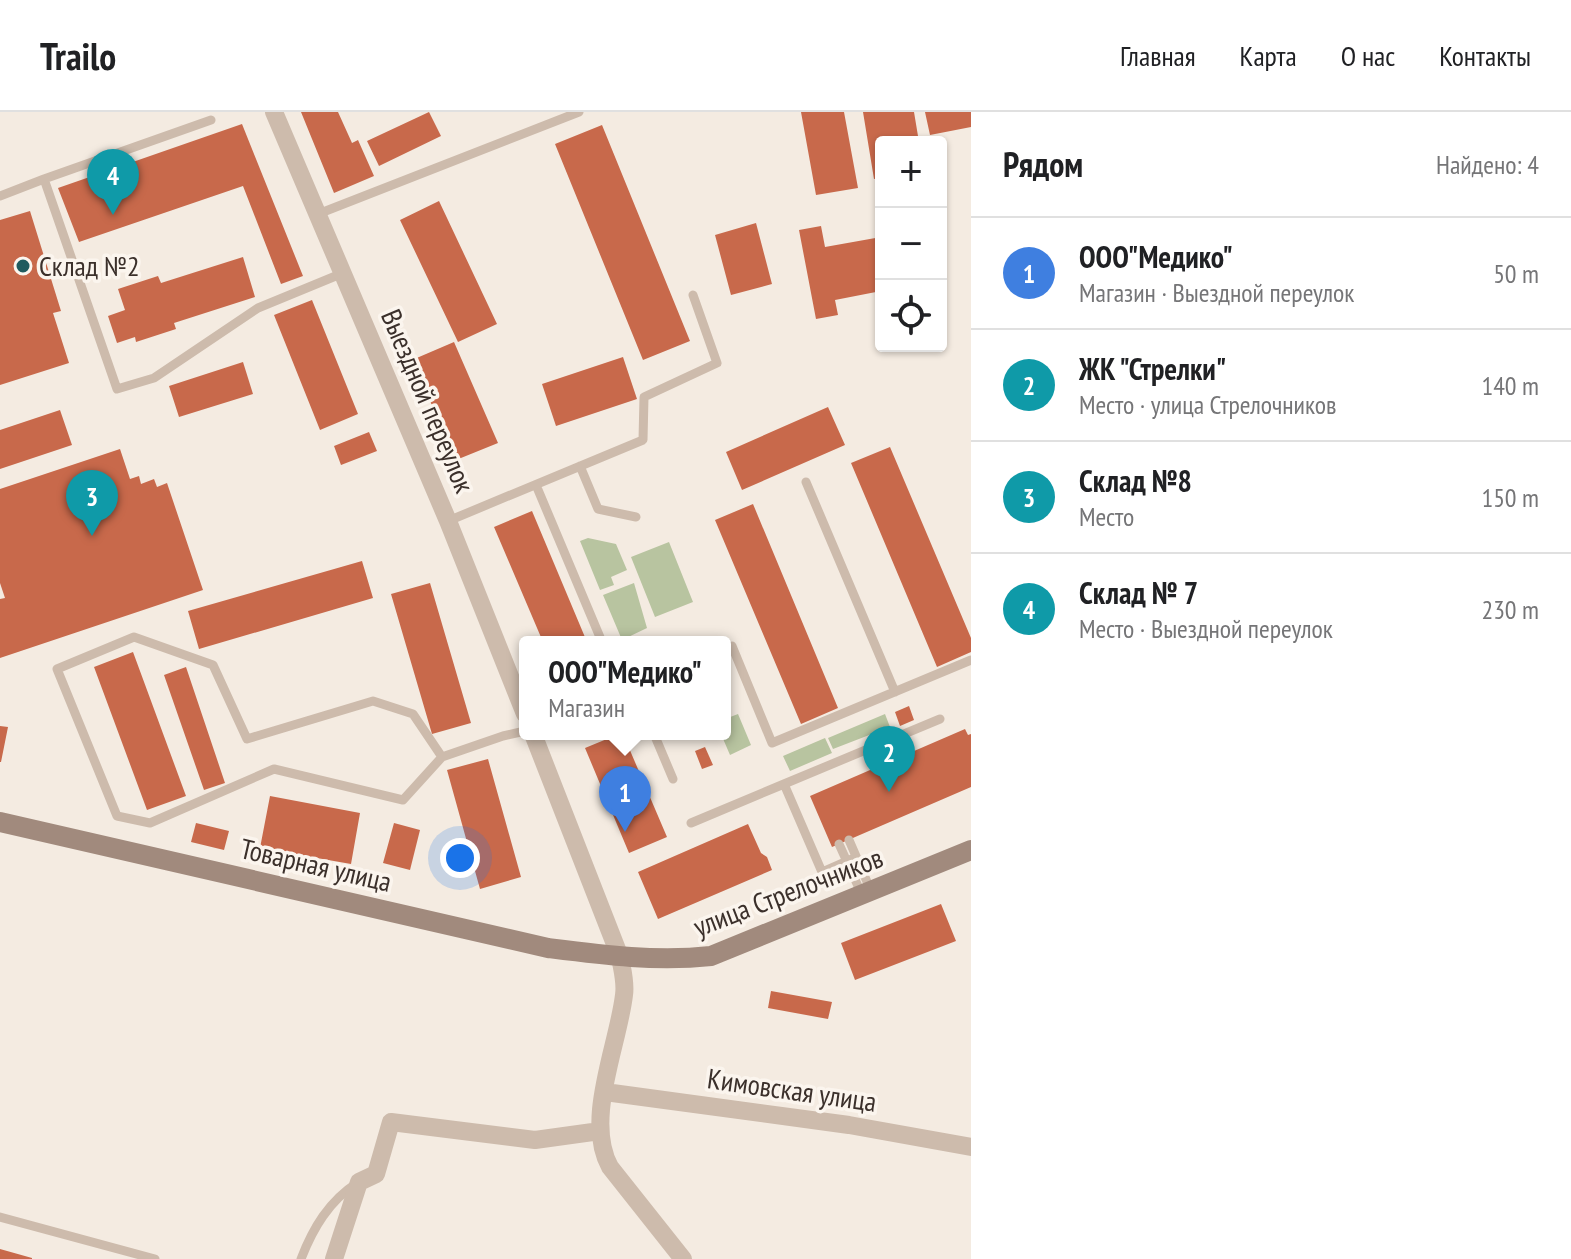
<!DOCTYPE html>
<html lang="ru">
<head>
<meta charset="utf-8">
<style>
	body { margin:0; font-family:"PT Sans Narrow",sans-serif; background:#f2f2f2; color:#202124 }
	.controls { position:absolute; right:24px; top:24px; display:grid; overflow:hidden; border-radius:8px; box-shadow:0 2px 6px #0004 }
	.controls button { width:72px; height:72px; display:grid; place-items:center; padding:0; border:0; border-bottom:2px solid #e0e0e0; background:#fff; color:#202124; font:40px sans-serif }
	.you { position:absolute; left:460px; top:746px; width:28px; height:28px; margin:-20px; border:6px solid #fff; border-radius:50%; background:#1a73e8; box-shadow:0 0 0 12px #1a73e833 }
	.badge { display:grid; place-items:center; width:52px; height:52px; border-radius:50%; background:#111827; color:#fff; font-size:26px; font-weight:700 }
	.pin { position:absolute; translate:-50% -66px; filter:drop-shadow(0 2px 4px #0008) }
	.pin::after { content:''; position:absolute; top:42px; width:28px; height:24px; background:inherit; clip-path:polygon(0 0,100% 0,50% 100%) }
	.popup { position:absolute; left:519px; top:524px; width:212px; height:104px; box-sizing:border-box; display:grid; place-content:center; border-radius:8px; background:#fff; filter:drop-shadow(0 2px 6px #0005); font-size:26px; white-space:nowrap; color:#757577 }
	.popup b { font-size:30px; color:#202124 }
	.popup::after { content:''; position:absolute; left:50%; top:100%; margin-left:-16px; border:16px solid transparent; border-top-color:#fff }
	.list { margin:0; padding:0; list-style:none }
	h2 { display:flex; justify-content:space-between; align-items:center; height:104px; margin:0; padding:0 32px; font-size:34px }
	h2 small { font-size:26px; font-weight:400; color:#757577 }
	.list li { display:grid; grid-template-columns:52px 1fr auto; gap:24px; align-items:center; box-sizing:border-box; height:112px; padding:0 32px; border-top:2px solid #e0e0e0 }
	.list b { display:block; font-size:30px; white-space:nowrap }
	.list p { margin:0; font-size:26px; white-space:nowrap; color:#757577 }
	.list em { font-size:26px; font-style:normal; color:#757577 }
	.icon { flex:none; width:44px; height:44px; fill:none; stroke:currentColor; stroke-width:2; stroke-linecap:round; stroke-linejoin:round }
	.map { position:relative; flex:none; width:971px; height:1147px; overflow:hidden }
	header { display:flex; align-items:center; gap:48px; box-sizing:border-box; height:112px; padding:0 40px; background:#fff; border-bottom:2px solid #e0e0e0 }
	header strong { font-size:38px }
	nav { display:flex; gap:44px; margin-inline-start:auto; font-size:28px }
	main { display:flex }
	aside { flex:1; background:#fff }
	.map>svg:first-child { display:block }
</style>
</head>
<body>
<header>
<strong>Trailo</strong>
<nav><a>Главная</a><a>Карта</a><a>О нас</a><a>Контакты</a></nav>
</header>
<main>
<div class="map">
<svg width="971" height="1147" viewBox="0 0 971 1147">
	<rect width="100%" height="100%" fill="#f4ebe1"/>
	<!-- green -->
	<path fill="#b8c4a0" d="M588 426 616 432 627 458 611 465 614 473 600 478 580 429Z
		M669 430 693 490 655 505 631 445Z
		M634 471 647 516 622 528 603 483Z
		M738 602 751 633 730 643 721 622H725V607Z
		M885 602 890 615 833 637 828 626Z
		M825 626 832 641 790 659 783 644Z"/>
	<!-- building -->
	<path fill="#c8694b" d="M301 0H338L352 31 358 28 374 64 334 81Z
		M429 0 441 24 379 54 367 29Z
		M801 0H844L858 76 816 83Z
		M863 0H914L919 30H881V66L874 67Z
		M925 0H971V15L930 23Z
		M242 12 303 164 281 172 243 74 79 130 58 76Z
		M602 13 690 229 643 248 555 32Z
		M439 89 497 212 458 230 400 108Z
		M30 99 61 199 53 201 69 251 0 273V108Z
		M756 111 772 172 731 183 715 123Z
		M821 114 825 135 881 125V179L835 188 838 203 816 207 799 118Z
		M243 145 255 185 174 211 176 217 136 230 135 225 117 231 108 204 125 198 118 177 158 164 161 171Z
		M312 188 358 302 320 318 274 203Z
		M454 230 498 331 456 348 412 248Z
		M623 245 637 287 556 314 542 272Z
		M243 250 253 282 179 305 169 274Z
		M828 295 845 333 742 378 726 340Z
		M60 298 72 333 0 357V318Z
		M369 320 377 339 341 353 334 334Z
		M890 335 971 526V540L937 555 851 351Z
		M120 337 130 367 139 364 141 372 154 367 157 375 167 371 203 478 0 546V487L5 486 0 471V377Z
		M753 392 838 596 801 612 715 408Z
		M532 399 587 530H543L494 415Z
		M362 449 373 486 199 537 188 499Z
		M430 471 471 611 432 622 391 482Z
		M133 540 186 684 147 698 94 555Z
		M186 555 225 671 204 678 164 563Z
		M909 594 914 608 900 614 895 600Z
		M0 614 8 615 1 650H0Z
		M965 617 968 623 971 622V675L832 735 810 684Z
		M619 622H623L667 725 629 741 585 636Z
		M705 635 713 653 702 657 695 639Z
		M488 647 521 765 480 777 447 658Z
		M270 684 360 701 351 752 260 736Z
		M196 711 229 719 224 738 191 730Z
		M394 711 420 718 410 758 383 751Z
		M748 712 761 741 767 745 772 758 658 807 638 760Z
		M941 792 956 829 855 868 841 831Z
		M771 879 832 890 828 907 768 896Z
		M0 1137 32 1146V1147H0Z"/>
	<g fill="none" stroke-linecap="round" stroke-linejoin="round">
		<!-- service -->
		<path stroke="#cdbbac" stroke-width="9" d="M211 8 44 67 117 277 154 266 258 196 343 161
			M0 84 44 67
			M318 102 579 0
			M580 354 598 397 636 405
			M806 370 895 580
			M536 373 602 530
			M448 409 643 328 644 285 717 251 693 183
			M725 537 732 534 772 631 971 548
			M654 622 673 667
			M442 645 413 602 373 589 247 627 213 553 134 525 57 557 117 704 150 711 274 657 403 688 442 645 503 624 525 619
			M691 711 784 672
			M849 728 871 779
			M839 732 862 783
			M856 745 822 760 784 672 940 607
			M0 1105 155 1147
			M301 1147C313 1116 329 1089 357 1071"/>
		<!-- minor -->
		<path stroke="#cdbbac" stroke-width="18" d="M274 0 448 409 525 602
			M533 622 620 845C622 857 626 870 624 883 618 934 584 1008 610 1055L683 1147
			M605 980 849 1013 971 1035
			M334 1147 359 1070 376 1062 391 1010 535 1028 600 1019"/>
		<!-- secondary -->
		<path stroke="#a18a7d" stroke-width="20" d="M0 710 548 836C603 843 656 850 711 844L971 738"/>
	</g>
	<!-- markers -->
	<circle fill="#1f5a5e" stroke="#fbf5ee" stroke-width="3" cx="23" cy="154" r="8"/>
	<g text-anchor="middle" stroke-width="7" stroke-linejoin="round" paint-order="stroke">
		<!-- poi labels -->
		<g font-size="28" fill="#3b302b" stroke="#fbf5ee" text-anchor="start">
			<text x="39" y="164">Склад №2</text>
		</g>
		<!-- street labels -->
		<g font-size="28" fill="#3b302b" stroke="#fbf5ee">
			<text transform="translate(428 289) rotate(67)" y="10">Выездной переулок</text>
			<text transform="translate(316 753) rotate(13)" y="10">Товарная улица</text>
			<text transform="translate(788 780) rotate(-21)" y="10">улица Стрелочников</text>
			<text transform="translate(792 978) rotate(8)" y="10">Кимовская улица</text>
		</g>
	</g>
</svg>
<div class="controls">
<button>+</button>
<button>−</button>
<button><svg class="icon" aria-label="locate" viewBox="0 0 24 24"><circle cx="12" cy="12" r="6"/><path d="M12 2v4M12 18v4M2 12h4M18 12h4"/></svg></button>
</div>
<div class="you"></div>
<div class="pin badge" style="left:625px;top:720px;background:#3f7fe0">1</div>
<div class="popup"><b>ООО&quot;Медико&quot;</b>Магазин</div>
<div class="pin badge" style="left:889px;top:680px;background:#0f9aa8">2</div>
<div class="pin badge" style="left:92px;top:424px;background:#0f9aa8">3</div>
<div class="pin badge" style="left:113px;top:103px;background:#0f9aa8">4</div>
</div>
<aside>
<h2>Рядом<small>Найдено: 4</small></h2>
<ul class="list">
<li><span class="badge" style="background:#3f7fe0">1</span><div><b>ООО&quot;Медико&quot;</b><p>Магазин · Выездной переулок</p></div><em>50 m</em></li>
<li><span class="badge" style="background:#0f9aa8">2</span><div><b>ЖК &quot;Стрелки&quot;</b><p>Место · улица Стрелочников</p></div><em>140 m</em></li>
<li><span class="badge" style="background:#0f9aa8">3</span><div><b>Склад №8</b><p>Место</p></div><em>150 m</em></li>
<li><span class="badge" style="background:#0f9aa8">4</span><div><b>Склад № 7</b><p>Место · Выездной переулок</p></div><em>230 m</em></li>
</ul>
</aside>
</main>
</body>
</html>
